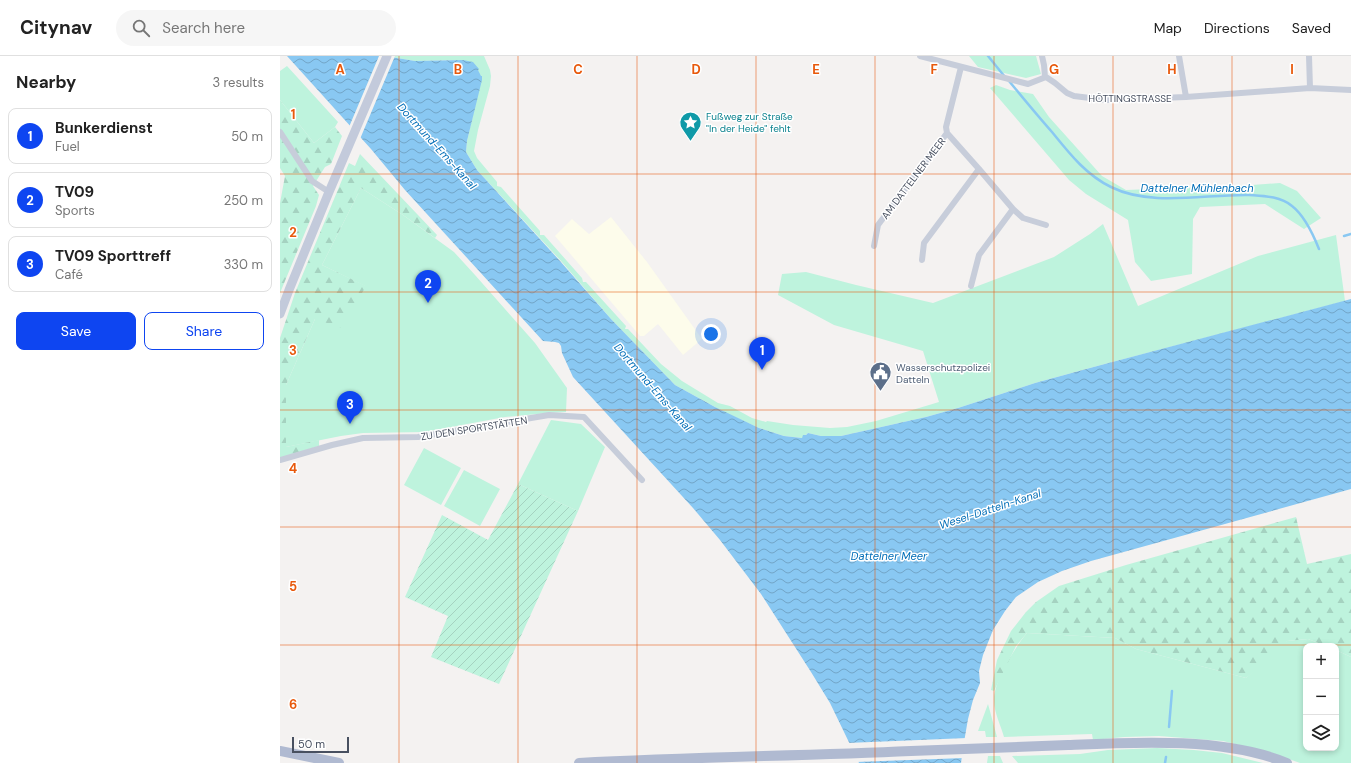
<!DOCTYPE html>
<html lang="en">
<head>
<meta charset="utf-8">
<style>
	body { margin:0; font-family:"DM Sans",sans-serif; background:#f6f6f6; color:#222 }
	.controls { position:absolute; right:12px; bottom:12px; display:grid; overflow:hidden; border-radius:8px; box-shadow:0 2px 6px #0003 }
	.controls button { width:36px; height:36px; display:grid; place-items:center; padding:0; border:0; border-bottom:1px solid #e0e0e0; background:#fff; color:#222; font:20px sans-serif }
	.scale { position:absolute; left:12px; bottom:10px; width:57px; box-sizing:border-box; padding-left:4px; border:2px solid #485060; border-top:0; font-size:11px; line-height:14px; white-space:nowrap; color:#485060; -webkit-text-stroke:3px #fff; paint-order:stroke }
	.you { position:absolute; left:431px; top:278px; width:14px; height:14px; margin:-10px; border:3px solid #fff; border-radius:50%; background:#1a73e8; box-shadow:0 0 0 6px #1a73e833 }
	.badge { display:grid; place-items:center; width:26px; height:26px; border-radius:50%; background:#0e45f1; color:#fff; font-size:13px; font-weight:700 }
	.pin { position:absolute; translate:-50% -33px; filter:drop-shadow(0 1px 2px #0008) }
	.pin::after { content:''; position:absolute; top:21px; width:14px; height:12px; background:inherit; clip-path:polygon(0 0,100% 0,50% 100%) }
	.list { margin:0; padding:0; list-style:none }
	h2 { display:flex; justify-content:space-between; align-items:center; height:52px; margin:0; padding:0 16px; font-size:17px }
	h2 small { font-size:13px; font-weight:400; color:#767676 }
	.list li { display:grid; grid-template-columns:26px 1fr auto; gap:12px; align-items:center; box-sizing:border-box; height:56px; margin:0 8px 8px; padding:0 8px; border:1px solid #e0e0e0; border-radius:8px }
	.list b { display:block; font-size:15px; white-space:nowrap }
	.list p { margin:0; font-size:13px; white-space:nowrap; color:#767676 }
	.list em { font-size:13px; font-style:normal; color:#767676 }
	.actions { display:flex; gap:8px; padding:12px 16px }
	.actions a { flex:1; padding:9px 0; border:1px solid #0e45f1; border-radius:8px; text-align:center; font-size:14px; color:#0e45f1 }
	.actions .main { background:#0e45f1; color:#fff }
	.icon { flex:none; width:22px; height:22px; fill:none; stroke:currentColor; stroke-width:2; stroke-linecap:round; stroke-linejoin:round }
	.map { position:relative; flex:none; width:1071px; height:707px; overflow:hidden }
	header { display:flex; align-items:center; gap:24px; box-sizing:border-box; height:56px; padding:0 20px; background:#fff; border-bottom:1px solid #e0e0e0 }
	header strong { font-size:19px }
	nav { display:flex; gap:22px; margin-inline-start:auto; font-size:14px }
	.search { width:280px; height:36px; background:#f6f6f6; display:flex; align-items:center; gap:10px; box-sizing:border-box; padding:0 14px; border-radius:22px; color:#767676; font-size:15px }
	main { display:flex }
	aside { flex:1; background:#fff }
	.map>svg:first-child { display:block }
</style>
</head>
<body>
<header>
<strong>Citynav</strong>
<div class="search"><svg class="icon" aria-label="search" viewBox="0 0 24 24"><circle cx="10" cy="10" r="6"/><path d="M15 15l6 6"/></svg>Search here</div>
<nav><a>Map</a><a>Directions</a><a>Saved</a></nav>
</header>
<main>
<aside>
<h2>Nearby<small>3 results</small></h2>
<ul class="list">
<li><span class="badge">1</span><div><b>Bunkerdienst</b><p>Fuel</p></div><em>50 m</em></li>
<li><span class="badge">2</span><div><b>TV09</b><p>Sports</p></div><em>250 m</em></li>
<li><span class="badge">3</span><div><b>TV09 Sporttreff</b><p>Café</p></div><em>330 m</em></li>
</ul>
<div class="actions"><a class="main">Save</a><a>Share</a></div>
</aside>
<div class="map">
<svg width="1071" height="707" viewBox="0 0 1071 707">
	<defs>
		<pattern id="forest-firs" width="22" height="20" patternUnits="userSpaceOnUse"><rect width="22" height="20" fill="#bef3dd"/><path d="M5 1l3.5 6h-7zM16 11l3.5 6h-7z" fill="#a5d2c0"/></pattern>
		<pattern id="garden-furrows" width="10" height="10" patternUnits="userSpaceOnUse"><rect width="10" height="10" fill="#bef3dd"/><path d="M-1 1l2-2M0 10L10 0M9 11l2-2" fill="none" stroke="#a5d2c0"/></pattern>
		<pattern id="water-waves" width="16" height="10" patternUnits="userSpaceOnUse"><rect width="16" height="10" fill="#89c8f2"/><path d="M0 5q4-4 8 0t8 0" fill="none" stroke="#72a5c7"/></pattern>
	</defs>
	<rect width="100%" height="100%" fill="#f4f2f1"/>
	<!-- commercial -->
	<path fill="#fdfceb" d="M331 161 367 206 422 283 403 299 378 268 364 280H360L275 180 292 163 309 178Z"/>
	<!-- green -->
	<path fill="#bef3dd" d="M105 0H204L210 14 211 20 210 30 198 74 194 95 197 102 217 126V130L221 131 260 175V179H264L302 222 303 226H306L346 270 345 273H348L381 308 402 325 438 347 450 350 472 362 486 366 487 365 513 369 550 372 567 371 596 365 659 346 643 295 554 269 498 239 502 218 526 216 576 229 653 247 774 201 810 178 823 168 858 250 978 200 1056 179 1065 245 821 309 755 327 678 352 646 361 561 380H541L528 377 522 382 504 380 479 372 446 357 395 329 331 263 281 205 197 114 186 96 187 85 201 24 198 14 183 4 135 5Z
		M689 0H756L761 18 746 22 698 11Z
		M7 10 58 66 55 71 34 87 0 44V15Z
		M716 29 730 34 753 38 769 61 822 120 846 134 972 129 1000 127 1017 135 1041 162 1024 173 985 148 920 151 913 163 912 218 871 225 855 206 848 164 806 138 789 124 710 32Z
		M81 132 123 159 174 196 195 219 255 287 287 332 286 356 268 357 225 361 144 376 83 377 61 380 6 391V329L35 263 85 230 42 209Z
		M271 364 301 368 325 391 298 455 238 428Z
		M144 392 181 412 161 449 124 429Z
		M184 414 220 433 200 470 164 450Z
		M747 577 835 582 856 593 966 622 1007 585 1028 583 1046 590H1026V692H1056V594L1071 601V707H1020L992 697 943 685 879 680 844 681 813 684 812 678 724 681C721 670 714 656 714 645 713 627 735 591 747 577Z
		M708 648 717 681H706L705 675H698Z
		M877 692 914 694 942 697 983 707H738L732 700 800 698 828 694Z
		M708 700H720L723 707H707Z"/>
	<!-- forest -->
	<path fill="url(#forest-firs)" d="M0 44 34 87 55 71 62 80 51 108 45 111 33 130 39 139 36 150 0 237V147L5 120 0 112Z
		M80 98 157 179 155 182 123 159 81 132 42 209 86 230 62 272 35 263 6 329V391L39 384V390L0 402V282L15 237 69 107 75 110Z
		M1016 461 1027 508 1071 498V601L1056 594V590H1046L1028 583 1007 585 1004 593 966 622 856 593 835 582 747 577 736 590 714 635 711 634 717 604 731 575 746 556 756 546 779 530 846 509Z"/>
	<!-- garden -->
	<path fill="url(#garden-furrows)" d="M238 428 298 455 219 628 151 601 168 560 125 541 162 459 208 484Z"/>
	<!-- water -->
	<path fill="url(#water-waves)" d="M7 0H105L135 5 183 4 193 6 199 13 198 14 201 20H202V24L187 85 186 96 197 114 280 205 331 263 395 329 435 351 479 372 504 380 522 382 523 379H526L528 377 541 380H561L646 361 678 352 755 327 821 309 1071 243V433L811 505 782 515 758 526 736 541 725 555 713 574 703 599 699 615 700 627 693 644 688 663 683 692 681 707H579L550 647 531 616 481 538 440 484 413 452 293 321 282 297 281 290 279 287 275 286 263 285 125 134 91 93Z"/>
	<!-- pier -->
	<path fill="#f4f2f1" d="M99 0H115L80 83 69 71Z
		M687 682 684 702 576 706 567 687Z"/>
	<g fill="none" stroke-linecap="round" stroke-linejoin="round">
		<!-- stream -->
		<path stroke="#89c8f2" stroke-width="2.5" d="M708 0 725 21
			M729 25C743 42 757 59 772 76 789 97 806 119 831 131 871 151 925 138 969 139 983 140 1000 140 1012 150 1025 160 1033 178 1039 193
			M1064 180 1071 178
			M889 671 892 635
			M885 707 886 701"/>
		<!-- street -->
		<path stroke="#c7cdda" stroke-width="6" d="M640 0 748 28 766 21 775 27 787 37 794 40 826 44 906 41 1030 32 1071 34
			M762 0 764 9 765 21
			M899 0 906 41
			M1029 0 1030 32
			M0 76 32 125 49 136
			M667 77 699 113 733 153 743 162 766 169
			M594 190 598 169 667 77 666 71 681 11
			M642 204 644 187 699 113
			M691 230 699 199 733 153
			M0 404 52 389 83 382 138 381 269 359 304 361 362 424"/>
		<!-- secondary -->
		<path stroke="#c3cadb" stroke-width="9" d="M0 258 9 234 49 136 107 0"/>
		<!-- primary -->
		<path stroke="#b0bad1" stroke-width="10" d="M0 695 59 707
			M299 707C410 701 520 700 631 695 683 693 735 691 788 689 855 686 944 681 1007 707"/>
	</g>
	<!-- grid -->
	<path fill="none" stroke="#e8590c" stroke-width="1" stroke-opacity="0.55" d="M119 0V707M238 0V707M357 0V707M476 0V707M595 0V707M714 0V707M833 0V707M952 0V707M0 118H1071M0 236H1071M0 354H1071M0 471H1071M0 589H1071"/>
	<!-- icons -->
	<defs>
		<symbol id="sight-pin" viewBox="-11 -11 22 30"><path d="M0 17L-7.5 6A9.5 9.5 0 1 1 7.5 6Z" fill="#0f9aa8" stroke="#fff"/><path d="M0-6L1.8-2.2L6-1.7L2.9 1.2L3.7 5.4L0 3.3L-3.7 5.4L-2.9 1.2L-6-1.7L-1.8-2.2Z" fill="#fff"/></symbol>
		<symbol id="civic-pin" viewBox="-11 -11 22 30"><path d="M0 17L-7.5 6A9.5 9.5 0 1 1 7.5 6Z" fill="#5c6f8a" stroke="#fff"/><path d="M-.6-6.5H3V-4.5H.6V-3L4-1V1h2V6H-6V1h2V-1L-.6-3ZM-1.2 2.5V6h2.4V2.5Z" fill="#fff"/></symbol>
	</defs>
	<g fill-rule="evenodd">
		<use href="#sight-pin" x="398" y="54" width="25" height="34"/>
		<use href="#civic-pin" x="588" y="304" width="25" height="34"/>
	</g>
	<g text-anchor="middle" stroke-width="3" stroke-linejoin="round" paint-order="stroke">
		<!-- street labels -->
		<g font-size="10" fill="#485060" stroke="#fff">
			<text x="850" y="46">HÖTTINGSTRASSE</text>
			<text transform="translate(633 122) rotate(-53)" y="4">AM DATTELNER MEER</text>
			<text transform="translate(194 372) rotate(-9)" y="4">ZU DEN SPORTSTÄTTEN</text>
		</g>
		<!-- culture labels -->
		<g font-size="10" fill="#0d838f" stroke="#fff" text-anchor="start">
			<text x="426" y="64">Fußweg zur Straße<tspan x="426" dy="12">"In der Heide" fehlt</tspan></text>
		</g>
		<!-- service labels -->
		<g font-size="10" fill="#4e5e75" stroke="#fff" text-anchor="start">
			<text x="616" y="315">Wasserschutzpolizei<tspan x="616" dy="12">Datteln</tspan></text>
		</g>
		<!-- water labels -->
		<g font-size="11" font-style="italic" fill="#036fb8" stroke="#fff">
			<text transform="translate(157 90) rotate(48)" y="4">Dortmund-Ems-Kanal</text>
			<text x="917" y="136">Dattelner Mühlenbach</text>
			<text transform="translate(373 331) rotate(49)" y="4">Dortmund-Ems-Kanal</text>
			<text transform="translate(710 453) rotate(-18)" y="4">Wesel-Datteln-Kanal</text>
			<text x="609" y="504">Dattelner Meer</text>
		</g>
	</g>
	<g font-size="13" text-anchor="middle" font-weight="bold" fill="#e8590c" stroke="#fff" stroke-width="3" stroke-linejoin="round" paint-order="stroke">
		<text x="60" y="18">A</text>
		<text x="178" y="18">B</text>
		<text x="298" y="18">C</text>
		<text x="416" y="18">D</text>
		<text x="536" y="18">E</text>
		<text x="654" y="18">F</text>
		<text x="774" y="18">G</text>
		<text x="892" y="18">H</text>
		<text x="1012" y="18">I</text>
		<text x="13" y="63">1</text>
		<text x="13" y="181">2</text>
		<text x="13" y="299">3</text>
		<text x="13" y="417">4</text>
		<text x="13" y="535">5</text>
		<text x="13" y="653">6</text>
	</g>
</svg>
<div class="controls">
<button>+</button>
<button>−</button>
<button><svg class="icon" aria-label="layers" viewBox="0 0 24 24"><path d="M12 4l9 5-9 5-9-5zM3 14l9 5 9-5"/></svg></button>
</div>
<div class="scale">50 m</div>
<div class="you"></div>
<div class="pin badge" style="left:482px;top:314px">1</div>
<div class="pin badge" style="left:148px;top:247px">2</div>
<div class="pin badge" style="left:70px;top:368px">3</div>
</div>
</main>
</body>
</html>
